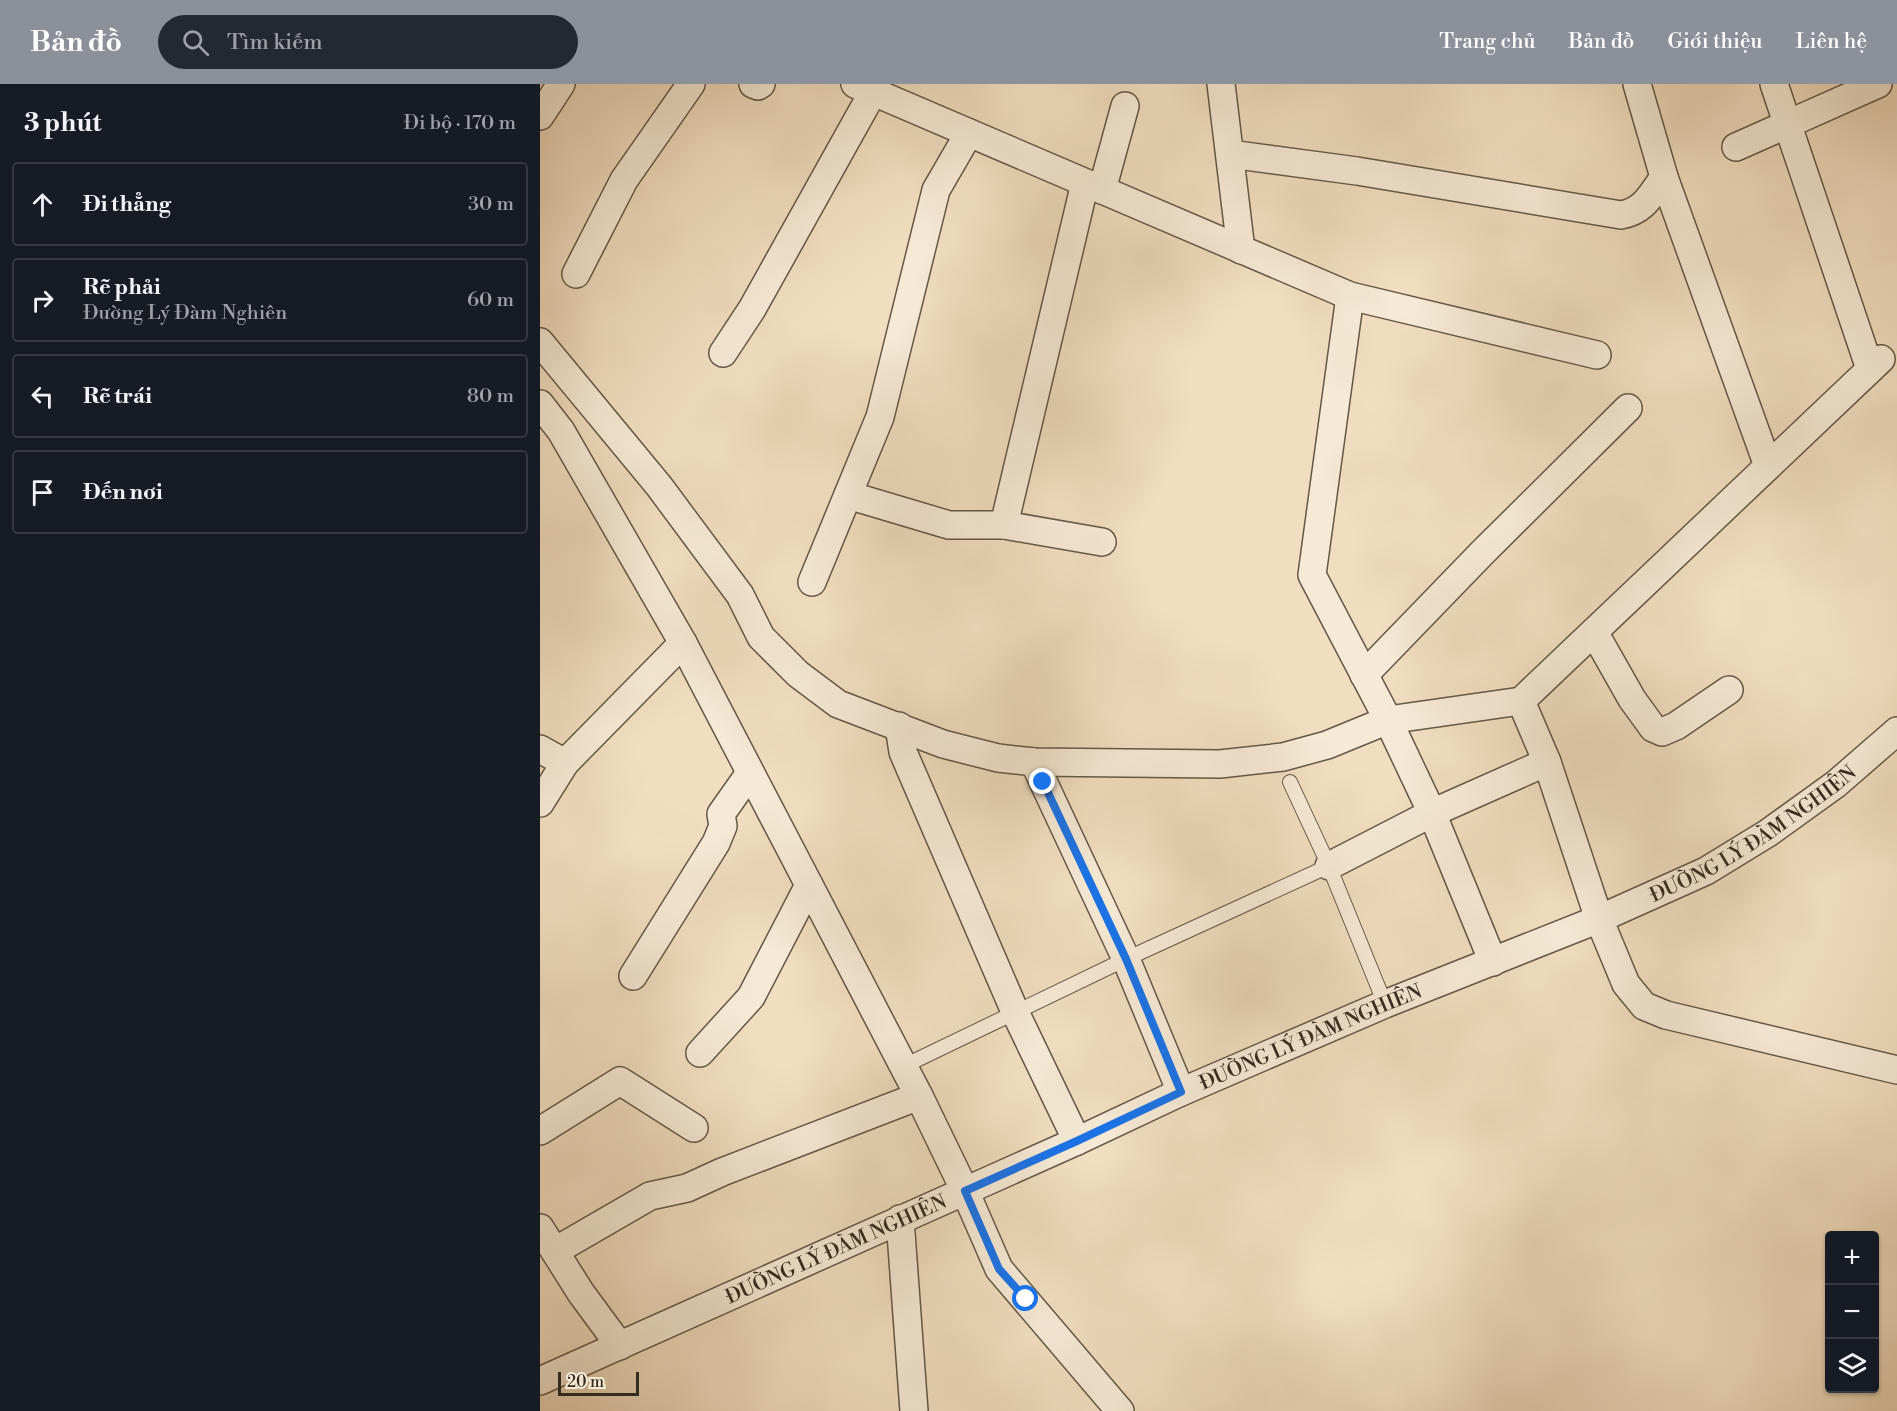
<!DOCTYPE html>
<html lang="vi">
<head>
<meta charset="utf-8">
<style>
	body { margin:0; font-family:"Libre Bodoni",serif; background:#242831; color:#f1f3f6 }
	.controls { position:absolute; right:18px; bottom:18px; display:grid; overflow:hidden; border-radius:6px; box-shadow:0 2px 4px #0004 }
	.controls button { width:54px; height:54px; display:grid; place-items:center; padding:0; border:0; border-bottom:2px solid #363941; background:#171b24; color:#f1f3f6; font:30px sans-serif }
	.scale { position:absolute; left:18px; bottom:15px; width:81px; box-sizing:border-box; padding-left:6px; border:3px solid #352b1f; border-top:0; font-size:16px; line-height:21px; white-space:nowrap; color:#352b1f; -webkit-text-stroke:4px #f6ead6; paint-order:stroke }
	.stop { position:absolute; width:18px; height:18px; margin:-14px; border:4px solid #1a73e8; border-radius:50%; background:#fff }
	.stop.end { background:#1a73e8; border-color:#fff; box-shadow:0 2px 6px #0008 }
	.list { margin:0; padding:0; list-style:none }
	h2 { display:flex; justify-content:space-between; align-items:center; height:78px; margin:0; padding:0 24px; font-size:26px }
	h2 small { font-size:20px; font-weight:400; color:#9ea1a6 }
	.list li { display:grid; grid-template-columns:39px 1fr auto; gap:18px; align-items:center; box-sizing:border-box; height:84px; margin:0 12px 12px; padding:0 12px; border:2px solid #363941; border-radius:6px }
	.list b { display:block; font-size:22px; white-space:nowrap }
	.list p { margin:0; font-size:20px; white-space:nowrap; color:#9ea1a6 }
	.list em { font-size:20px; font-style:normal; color:#9ea1a6 }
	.icon { flex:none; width:33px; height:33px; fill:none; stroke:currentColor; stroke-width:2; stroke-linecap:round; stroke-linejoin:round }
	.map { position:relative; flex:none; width:1357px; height:1327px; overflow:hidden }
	header { display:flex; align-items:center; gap:36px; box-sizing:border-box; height:84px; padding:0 30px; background:#8c9099; color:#fff }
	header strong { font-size:28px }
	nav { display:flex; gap:33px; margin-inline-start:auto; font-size:21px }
	.search { width:420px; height:54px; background:#242831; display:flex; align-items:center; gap:15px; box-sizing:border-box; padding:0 21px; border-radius:33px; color:#9ea1a6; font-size:22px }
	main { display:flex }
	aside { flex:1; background:#171b24 }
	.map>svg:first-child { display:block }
</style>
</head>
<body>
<header>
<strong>Bản đồ</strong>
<div class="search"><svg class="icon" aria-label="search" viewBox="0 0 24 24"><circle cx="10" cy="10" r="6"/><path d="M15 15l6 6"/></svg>Tìm kiếm</div>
<nav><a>Trang chủ</a><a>Bản đồ</a><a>Giới thiệu</a><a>Liên hệ</a></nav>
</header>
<main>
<aside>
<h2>3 phút<small>Đi bộ · 170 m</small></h2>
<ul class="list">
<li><svg class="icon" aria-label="ahead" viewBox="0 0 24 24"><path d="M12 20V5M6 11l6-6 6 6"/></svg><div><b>Đi thẳng</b></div><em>30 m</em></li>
<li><svg class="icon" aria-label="right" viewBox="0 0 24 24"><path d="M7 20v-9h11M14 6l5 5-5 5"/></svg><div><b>Rẽ phải</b><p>Đường Lý Đàm Nghiên</p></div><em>60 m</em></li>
<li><svg class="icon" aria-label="left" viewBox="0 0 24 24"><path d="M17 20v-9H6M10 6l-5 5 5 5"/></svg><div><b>Rẽ trái</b></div><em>80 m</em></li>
<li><svg class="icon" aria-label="arrive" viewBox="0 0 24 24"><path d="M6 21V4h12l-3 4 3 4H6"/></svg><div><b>Đến nơi</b></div></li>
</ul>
</aside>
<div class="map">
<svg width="1357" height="1327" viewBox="0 0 1357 1327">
	<rect width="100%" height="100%" fill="#f1dec0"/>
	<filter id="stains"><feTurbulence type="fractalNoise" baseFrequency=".00333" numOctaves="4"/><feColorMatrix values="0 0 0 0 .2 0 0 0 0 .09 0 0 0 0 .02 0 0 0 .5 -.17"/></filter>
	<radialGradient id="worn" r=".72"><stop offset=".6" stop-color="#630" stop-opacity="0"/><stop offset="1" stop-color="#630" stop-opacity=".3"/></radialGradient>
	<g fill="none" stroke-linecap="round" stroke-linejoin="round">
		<defs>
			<path id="service" d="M750 698 789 782 845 920
				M364 982 586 875 789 782"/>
			<g id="minor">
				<path d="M213 0 218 2 221 0"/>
				<path d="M315 0 810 212 1057 271"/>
				<path d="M681 0 701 166"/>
				<path d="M1097 0 1124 93 1228 382"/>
				<path d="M1234 0 1330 285"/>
				<path d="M0 32 21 0"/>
				<path d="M1196 63 1338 0"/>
				<path d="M690 70 817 87 1081 131C1104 127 1111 111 1124 93"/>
				<path d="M562 106 585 22"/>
				<path d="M36 190 84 96 151 0"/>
				<path d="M810 212 772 491 848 636 892 729 953 878"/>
				<path d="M0 258 119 402 200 511 221 553 258 590 298 620 403 660 458 674 494 678 680 680 743 673 787 661 848 636 981 617 1341 275"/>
				<path d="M183 269 212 225 333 8"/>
				<path d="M0 320 21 347 143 559 379 1012 425 1107 459 1185 580 1327"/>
				<path d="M308 411 409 441H464L545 99"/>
				<path d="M464 441 562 458"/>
				<path d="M272 498 340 333 396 106 429 49"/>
				<path d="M1054 548 1092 615 1113 644 1122 648 1136 642 1189 606"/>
				<path d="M824 591 942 469 1088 324"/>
				<path d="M981 617 1007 678 1059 835 1086 900 1104 922 1126 931 1357 986"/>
				<path d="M359 642 363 668 476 930 537 1057"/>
				<path d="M0 665 25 679"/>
				<path d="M494 678 586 875 641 1008"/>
				<path d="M0 719 25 679 143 559"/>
				<path d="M789 782 892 729 1007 678"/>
				<path d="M93 892 176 759 183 742 181 730 210 689"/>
				<path d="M160 969 211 913 269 801"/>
				<path d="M0 1047 80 997 154 1044"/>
				<path d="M360 1135 374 1327"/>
				<path d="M0 1144 41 1209 80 1262"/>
				<path d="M15 1167 110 1112 147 1104 182 1088 379 1012"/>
				<path id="s1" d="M0 1297 537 1057 641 1008 845 920 1059 835 1166 787 1228 749 1296 700 1357 647"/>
			</g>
		</defs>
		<!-- service casing -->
		<use href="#service" stroke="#645847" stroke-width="16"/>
		<!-- minor casing -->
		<use href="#minor" stroke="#645847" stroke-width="30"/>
		<!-- service -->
		<use href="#service" stroke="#f6ead6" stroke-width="14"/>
		<!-- minor -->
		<use href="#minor" stroke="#f6ead6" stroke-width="27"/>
	</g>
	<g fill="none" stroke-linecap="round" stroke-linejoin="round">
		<!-- route -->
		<path stroke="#1a73e8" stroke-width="8" d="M486 1215 459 1185 425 1107 537 1057 641 1008 586 875 503 698"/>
	</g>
	<g text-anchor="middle" stroke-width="4.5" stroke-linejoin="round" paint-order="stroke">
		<!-- street labels -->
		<g font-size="20" fill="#352b1f" stroke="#f6ead6">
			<text dy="7" stroke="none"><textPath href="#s1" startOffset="1332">ĐƯỜNG LÝ ĐÀM NGHIÊN</textPath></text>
			<text dy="7" stroke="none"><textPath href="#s1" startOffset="844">ĐƯỜNG LÝ ĐÀM NGHIÊN</textPath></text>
			<text dy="7" stroke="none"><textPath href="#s1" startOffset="324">ĐƯỜNG LÝ ĐÀM NGHIÊN</textPath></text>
		</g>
	</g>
	<rect width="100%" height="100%" filter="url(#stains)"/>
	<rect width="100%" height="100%" fill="url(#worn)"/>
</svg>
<div class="controls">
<button>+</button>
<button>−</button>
<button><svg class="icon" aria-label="layers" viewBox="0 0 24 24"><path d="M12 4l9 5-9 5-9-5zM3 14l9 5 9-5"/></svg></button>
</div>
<div class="scale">20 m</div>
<div class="stop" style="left:486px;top:1215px"></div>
<div class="stop end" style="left:503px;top:698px"></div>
</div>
</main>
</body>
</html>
